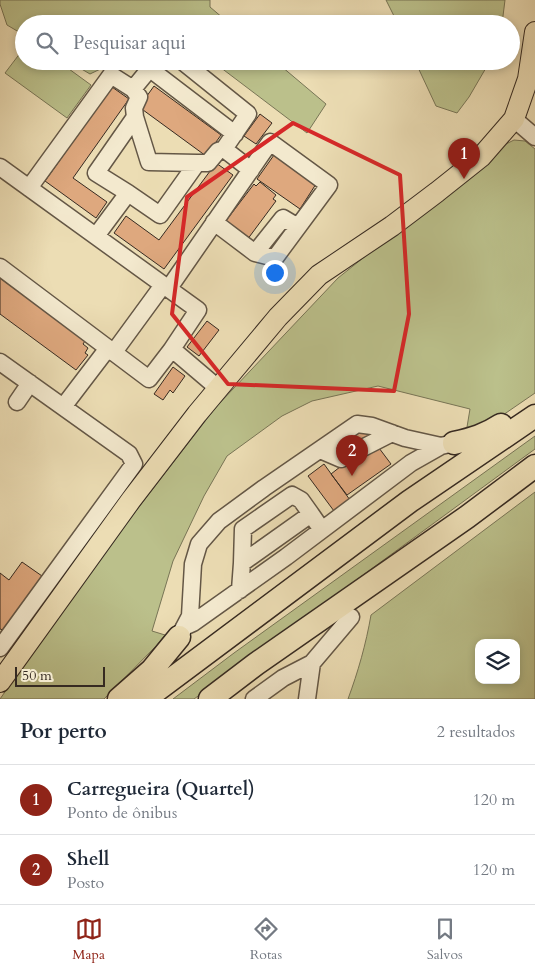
<!DOCTYPE html>
<html lang="pt">
<head>
<meta charset="utf-8">
<style>
	body { margin:0; font-family:Cardo,serif; background:#f6f6f7; color:#1f2937 }
	.controls { position:absolute; right:15px; bottom:15px; display:grid; overflow:hidden; border-radius:10px; box-shadow:0 2px 8px #0003 }
	.controls button { width:45px; height:45px; display:grid; place-items:center; padding:0; border:0; border-bottom:1px solid #e0e1e3; background:#fff; color:#1f2937; font:25px sans-serif }
	.scale { position:absolute; left:15px; bottom:12px; width:90px; box-sizing:border-box; padding-left:5px; border:2px solid #362a21; border-top:0; font-size:14px; line-height:18px; white-space:nowrap; color:#362a21; -webkit-text-stroke:4px #f3e9ce; paint-order:stroke }
	.you { position:absolute; left:274px; top:272px; width:18px; height:18px; margin:-12px; border:4px solid #fff; border-radius:50%; background:#1a73e8; box-shadow:0 0 0 8px #1a73e833 }
	.badge { display:grid; place-items:center; width:32px; height:32px; border-radius:50%; background:#8f2418; color:#fff; font-size:16px; font-weight:700 }
	.pin { position:absolute; translate:-50% -41px; filter:drop-shadow(0 1px 2px #0008) }
	.pin::after { content:''; position:absolute; top:26px; width:18px; height:15px; background:inherit; clip-path:polygon(0 0,100% 0,50% 100%) }
	.list { margin:0; padding:0; list-style:none }
	h2 { display:flex; justify-content:space-between; align-items:center; height:65px; margin:0; padding:0 20px; font-size:21px }
	h2 small { font-size:16px; font-weight:400; color:#747a83 }
	.list li { display:grid; grid-template-columns:32px 1fr auto; gap:15px; align-items:center; box-sizing:border-box; height:70px; padding:0 20px; border-top:1px solid #e0e1e3 }
	.list b { display:block; font-size:19px; white-space:nowrap }
	.list p { margin:0; font-size:16px; white-space:nowrap; color:#747a83 }
	.list em { font-size:16px; font-style:normal; color:#747a83 }
	.icon { flex:none; width:28px; height:28px; fill:none; stroke:currentColor; stroke-width:2; stroke-linecap:round; stroke-linejoin:round }
	.map { position:relative; flex:none; width:535px; height:699px; overflow:hidden }
	.search { position:absolute; background:#fff; box-shadow:0 2px 8px #0003; left:15px; right:15px; top:15px; height:55px; display:flex; align-items:center; gap:12px; box-sizing:border-box; padding:0 18px; border-radius:28px; color:#747a83; font-size:19px }
	.sheet { height:205px; background:#fff }
	nav { display:flex; justify-content:space-around; align-items:center; box-sizing:border-box; height:70px; border-top:1px solid #e0e1e3; background:#fff; font-size:14px; color:#747a83 }
	nav a { display:grid; justify-items:center; gap:2px }
	nav .on { color:#8f2418 }
	.map>svg:first-child { display:block }
</style>
</head>
<body>
<div class="map">
<svg width="535" height="699" viewBox="0 0 535 699">
	<rect width="100%" height="100%" fill="#ecddb4"/>
	<filter id="stains"><feTurbulence type="fractalNoise" baseFrequency=".004" numOctaves="4"/><feColorMatrix values="0 0 0 0 .2 0 0 0 0 .09 0 0 0 0 .02 0 0 0 .5 -.17"/></filter>
	<radialGradient id="worn" r=".72"><stop offset=".6" stop-color="#630" stop-opacity="0"/><stop offset="1" stop-color="#630" stop-opacity=".3"/></radialGradient>
	<!-- green -->
	<path fill="#bbc08b" stroke="#787556" fill-rule="evenodd" d="M0 0H210V7L230 24H163L158 20 154 24H24V35L7 25 0 4Z
		M386 0H505L502 24H398Z
		M24 48V61H58L91 85 67 118 5 73Z
		M68 61H117L90 74Z
		M212 61H275L326 104 307 133Z
		M415 61H490L469 97 457 113 436 106Z
		M514 140 525 141 535 149V393L487 426 466 433 470 409 378 386 312 401 282 416 227 456 204 496 173 561 152 631 165 635 157 645 104 699H0L85 577 216 407 338 278 506 144Z
		M535 436V449L194 699H173L234 653Z
		M535 492V699H348C358 672 366 644 371 615ZM479 643H516V680H479Z"/>
	<!-- building -->
	<path fill="#dea87e" stroke="#362a21" d="M154 86 221 135 206 156 139 107Z
		M112 87 129 99 73 178 107 202 96 218 45 181Z
		M260 114 272 123 256 144 244 136Z
		M274 155 316 184 300 209 257 179Z
		M216 163 233 175 164 269 114 233 126 216 159 240Z
		M260 182 276 195 273 199 276 201 247 240 225 222 254 184 256 186Z
		M0 278 85 341 83 344 88 348 85 353 88 355 76 370 0 314Z
		M207 321 219 330 199 356 187 347Z
		M173 367 185 376 173 393 170 390 163 400 154 394Z
		M364 428 391 464 347 495 331 474 354 456 345 441Z
		M324 464 350 500 334 511 308 476Z
		M22 562 42 576 3 630 0 629V573L9 580Z"/>
	<g fill="none" stroke-linecap="round" stroke-linejoin="round">
		<defs>
			<path id="minor" d="M182 61 248 114 224 149 251 170
				M150 69 235 134
				M133 89 139 97 134 108 135 117
				M514 119 535 137
				M197 163H208L218 151 224 149
				M0 167 198 310 172 349
				M29 188 111 75 133 89 156 61
				M96 236 128 193 96 173 135 117 149 162 197 163 160 215 128 193
				M255 253 283 218 298 227
				M0 267 149 379 172 349 219 389
				M169 288C202 240 236 191 270 142L329 185 275 258 255 253 214 222
				M114 352 163 285
				M0 362 129 454 134 464 0 648
				M17 402 30 383
				M63 407 108 348
				M320 450 341 459 392 433
				M242 563 243 529 292 495 301 500 311 514
				M240 590 242 563 311 514 322 530
				M184 627 193 623 286 557 411 463 441 446
				M179 637 190 616 193 564 199 544 219 521 264 488 357 424 372 426 405 438 441 446 454 443
				M254 699 283 678 312 663
				M307 699 312 663 351 617"/>
			<path id="major" d="M0 682 131 500 197 414 278 317 319 275 392 226 437 192 481 157 514 119 528 79 535 32"/>
			<path id="highway" d="M454 443C472 439 486 435 501 425
				M119 699 152 670 179 637
				M145 699 410 501 535 416
				M210 699 256 664 467 517 535 466"/>
		</defs>
		<!-- minor casing -->
		<use href="#minor" stroke="#645746" stroke-width="19"/>
		<!-- major casing -->
		<use href="#major" stroke="#362a21" stroke-width="22"/>
		<!-- highway casing -->
		<use href="#highway" stroke="#362a21" stroke-width="25"/>
		<!-- minor -->
		<use href="#minor" stroke="#f3e9ce" stroke-width="16"/>
		<!-- major -->
		<use href="#major" stroke="#ecddb4" stroke-width="20"/>
		<!-- highway -->
		<use href="#highway" stroke="#ecddb4" stroke-width="22"/>
	</g>
	<!-- marked area -->
	<path fill="none" stroke="#d62828" stroke-width="4" stroke-linejoin="round" d="M293 123 400 175 409 314 394 391 228 384 172 314 187 197Z"/>
	<rect width="100%" height="100%" filter="url(#stains)"/>
	<rect width="100%" height="100%" fill="url(#worn)"/>
</svg>
<div class="controls">
<button><svg class="icon" aria-label="layers" viewBox="0 0 24 24"><path d="M12 4l9 5-9 5-9-5zM3 14l9 5 9-5"/></svg></button>
</div>
<div class="scale">50 m</div>
<div class="you"></div>
<div class="pin badge" style="left:464px;top:179px">1</div>
<div class="pin badge" style="left:352px;top:476px">2</div>
<div class="search"><svg class="icon" aria-label="search" viewBox="0 0 24 24"><circle cx="10" cy="10" r="6"/><path d="M15 15l6 6"/></svg>Pesquisar aqui</div>
</div>
<section class="sheet">
<h2>Por perto<small>2 resultados</small></h2>
<ul class="list">
<li><span class="badge">1</span><div><b>Carregueira (Quartel)</b><p>Ponto de ônibus</p></div><em>120 m</em></li>
<li><span class="badge">2</span><div><b>Shell</b><p>Posto</p></div><em>120 m</em></li>
</ul>
</section>
<nav>
<a class="on"><svg class="icon" aria-label="map" viewBox="0 0 24 24"><path d="M3 6l6-2 6 2 6-2v14l-6 2-6-2-6 2zM9 4v14M15 6v14"/></svg>Mapa</a>
<a><svg class="icon" aria-label="directions" viewBox="0 0 24 24"><path d="M12 3l9 9-9 9-9-9zM9 14v-3h6M13 9l2 2-2 2"/></svg>Rotas</a>
<a><svg class="icon" aria-label="saved" viewBox="0 0 24 24"><path d="M7 4h10v16l-5-4-5 4z"/></svg>Salvos</a>
</nav>
</body>
</html>
